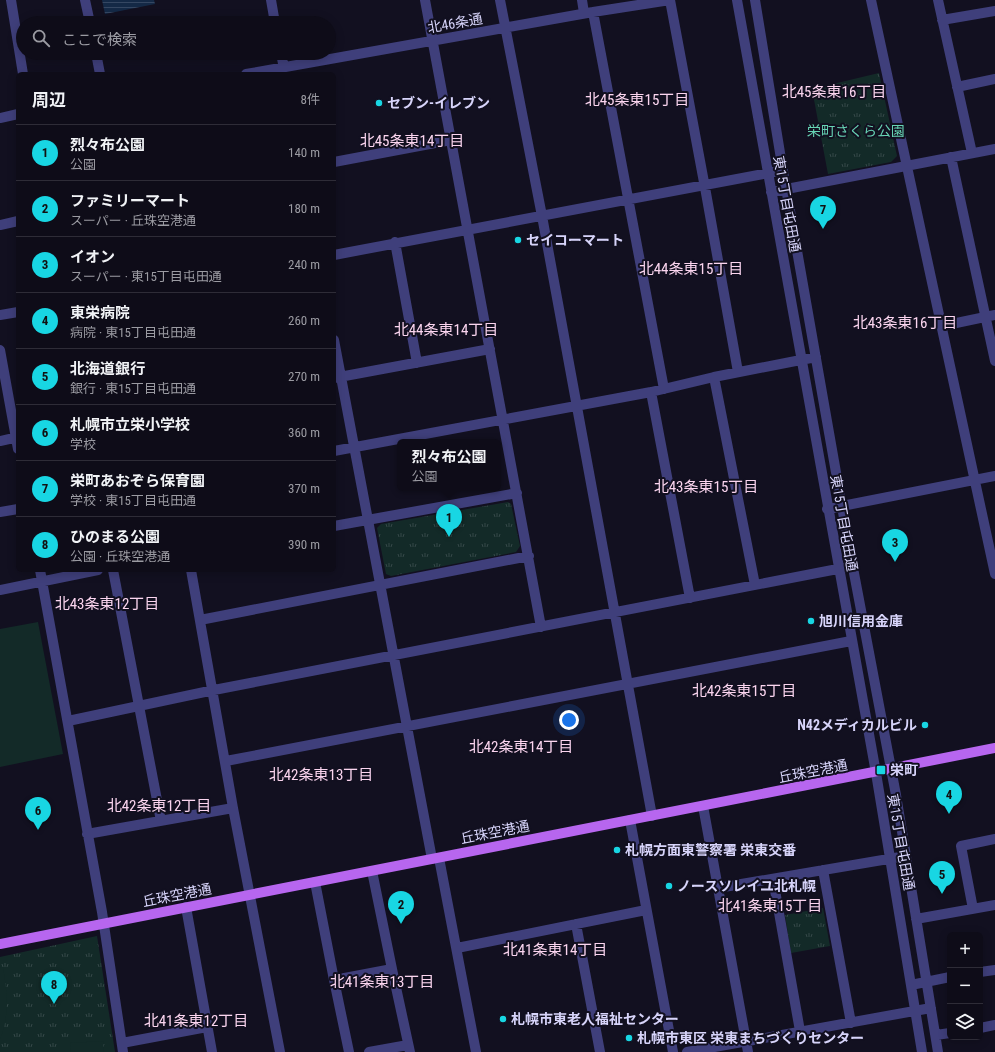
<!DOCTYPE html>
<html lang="ja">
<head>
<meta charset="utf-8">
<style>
	body { margin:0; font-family:"Roboto Condensed","Noto Sans JP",sans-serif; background:#1c1a25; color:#f1f3f6 }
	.controls { position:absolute; right:12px; bottom:12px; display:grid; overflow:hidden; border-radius:6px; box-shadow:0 2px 10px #0003 }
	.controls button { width:36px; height:36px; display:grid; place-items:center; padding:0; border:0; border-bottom:1px solid #2e2c37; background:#0e0c18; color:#f1f3f6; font:20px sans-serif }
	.you { position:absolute; left:569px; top:720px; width:14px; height:14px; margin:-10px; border:3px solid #fff; border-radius:50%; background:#1a73e8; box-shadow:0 0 0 6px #1a73e833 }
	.badge { display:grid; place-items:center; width:26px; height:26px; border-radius:50%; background:#18d6e3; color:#111; font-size:13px; font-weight:700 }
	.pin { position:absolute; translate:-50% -33px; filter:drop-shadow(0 1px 2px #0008) }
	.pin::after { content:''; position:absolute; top:21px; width:14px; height:12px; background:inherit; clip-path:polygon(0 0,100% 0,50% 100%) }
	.popup { position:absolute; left:397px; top:439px; width:104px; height:52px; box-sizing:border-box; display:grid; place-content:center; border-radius:6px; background:#0e0c18; filter:drop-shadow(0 1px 3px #0005); font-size:13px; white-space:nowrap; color:#9b9ba2 }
	.popup b { font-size:15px; color:#f1f3f6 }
	.popup::after { content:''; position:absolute; left:50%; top:100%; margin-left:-8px; border:8px solid transparent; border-top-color:#0e0c18 }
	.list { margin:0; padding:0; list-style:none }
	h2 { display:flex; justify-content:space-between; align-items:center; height:52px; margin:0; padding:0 16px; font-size:17px }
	h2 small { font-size:13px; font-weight:400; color:#9b9ba2 }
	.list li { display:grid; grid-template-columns:26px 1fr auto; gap:12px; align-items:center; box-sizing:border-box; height:56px; padding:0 16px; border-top:1px solid #2e2c37 }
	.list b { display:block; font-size:15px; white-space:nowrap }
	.list p { margin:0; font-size:13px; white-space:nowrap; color:#9b9ba2 }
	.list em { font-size:13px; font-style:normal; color:#9b9ba2 }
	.icon { flex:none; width:22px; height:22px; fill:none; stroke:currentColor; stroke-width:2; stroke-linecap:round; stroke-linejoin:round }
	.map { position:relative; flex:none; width:995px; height:1052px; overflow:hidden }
	.search { position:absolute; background:#0e0c18; box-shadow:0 2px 10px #0003; left:16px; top:16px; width:320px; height:44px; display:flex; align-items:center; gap:10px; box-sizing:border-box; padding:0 14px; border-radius:22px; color:#9b9ba2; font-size:15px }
	.panel { position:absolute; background:#0e0c18; box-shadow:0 2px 10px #0003; left:16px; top:72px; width:320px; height:500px; border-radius:6px }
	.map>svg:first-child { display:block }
</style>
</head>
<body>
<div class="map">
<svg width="995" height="1052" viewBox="0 0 995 1052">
	<defs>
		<pattern id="park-tufts" width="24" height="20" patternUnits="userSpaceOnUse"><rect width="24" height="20" fill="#132a28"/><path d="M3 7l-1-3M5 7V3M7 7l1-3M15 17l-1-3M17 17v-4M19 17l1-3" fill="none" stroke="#354848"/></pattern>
		<pattern id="water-rules" width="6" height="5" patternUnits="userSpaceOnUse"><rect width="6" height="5" fill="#142946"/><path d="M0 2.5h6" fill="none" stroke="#354762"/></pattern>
	</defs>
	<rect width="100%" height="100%" fill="#121020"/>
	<!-- park -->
	<path fill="url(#park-tufts)" d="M879 73 897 156 891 162 828 174 812 89Z
		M508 502 511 504 520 546 516 552 391 576 386 574 377 528 381 524Z
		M823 908 830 946 791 953 785 915Z
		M97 936 115 1052H0V957Z"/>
	<!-- pitch -->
	<path fill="#132a28" d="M38 622 63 754 0 767V629Z
		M3 967C7 991 10 1016 0 1039V968Z
		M103 1041 104 1052H71L70 1043Z"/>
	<!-- water -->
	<path fill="url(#water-rules)" d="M102 0H154L155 4 105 14Z"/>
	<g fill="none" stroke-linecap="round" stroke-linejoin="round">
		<!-- minor -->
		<path stroke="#3f3f7b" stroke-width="10" d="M11 0 23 74
			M85 0 90 23
			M271 0 275 23
			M425 0 541 627
			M500 0 542 216 652 816
			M582 0 584 13
			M670 0 706 193 738 372
			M737 0 876 773 922 1052
			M755 0 783 171 850 552 896 795 938 1052
			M871 0 995 574
			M938 0 972 153
			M593 12 664 389
			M942 20 995 11
			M96 53 100 74
			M281 53 285 74
			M246 74 593 12 670 0
			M957 87 995 79
			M0 118 18 114
			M951 157 995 361
			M334 162 451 140
			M771 192 995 149
			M0 225 18 221
			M395 242 417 363
			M334 255 774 172
			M0 315 18 312
			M942 326 995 315
			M334 340 432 859
			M0 350 18 449
			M714 377 755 585
			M334 378 490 349
			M651 392 690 598
			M0 441 18 437
			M334 451 651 392 714 377 816 357
			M827 509 995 476
			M0 512 18 509
			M334 526 517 493
			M40 570 102 912 123 1052
			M113 570 161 821
			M191 570 233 808 280 1052
			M0 590 98 570
			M200 620 529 556
			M68 721 214 690 853 566
			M226 761 851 641
			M703 806 748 1052
			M630 820 673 1052
			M87 834 233 808
			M439 858 476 1052
			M823 870 851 1023
			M372 871 392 969
			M773 879 800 1031
			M315 882 334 980
			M718 888 906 856
			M186 907 212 1052
			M973 909 961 846 995 839
			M916 919 995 905
			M576 924 600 1052
			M457 948 646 910
			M980 972 995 970
			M911 985 950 977
			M980 1028 995 1025
			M936 1035 950 1033
			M122 1043 207 1027
			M349 1052 334 980 392 969 410 1052
			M369 1052 408 1045
			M687 1052 931 1008"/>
		<!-- major -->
		<path stroke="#b766ef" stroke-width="10" d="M0 944 995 748"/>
	</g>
	<!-- markers -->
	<g fill="#18d6e3" stroke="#121020" stroke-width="1.5">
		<circle cx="379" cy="103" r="4"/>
		<circle cx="518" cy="240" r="4"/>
		<circle cx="811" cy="621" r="4"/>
		<circle cx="925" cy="725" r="4"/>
		<rect x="876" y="765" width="10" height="10" rx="2"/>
		<circle cx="617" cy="850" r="4"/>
		<circle cx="669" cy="886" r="4"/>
		<circle cx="503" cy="1019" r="4"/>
		<circle cx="629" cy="1038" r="4"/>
	</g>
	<g text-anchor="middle" stroke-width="4" stroke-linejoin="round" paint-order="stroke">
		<!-- street labels -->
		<g font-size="14" fill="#d7d4fa" stroke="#121020">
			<text transform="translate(455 23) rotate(-10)" y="5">北46条通</text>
			<text transform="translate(787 204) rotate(80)" y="5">東15丁目屯田通</text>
			<text transform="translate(844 523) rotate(80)" y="5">東15丁目屯田通</text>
			<text transform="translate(813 771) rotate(-11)" y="5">丘珠空港通</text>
			<text transform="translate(495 832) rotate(-11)" y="5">丘珠空港通</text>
			<text transform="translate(901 842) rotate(80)" y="5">東15丁目屯田通</text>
			<text transform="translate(177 895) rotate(-11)" y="5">丘珠空港通</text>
		</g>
		<!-- poi labels -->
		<g font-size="14" font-weight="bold" fill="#d7d4fa" stroke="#121020" text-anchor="start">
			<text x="387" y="108">セブン-イレブン</text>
			<text x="526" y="245">セイコーマート</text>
			<text x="819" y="626">旭川信用金庫</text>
			<text x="917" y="730" text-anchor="end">N42メディカルビル</text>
			<text x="890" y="775">栄町</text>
			<text x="625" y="855">札幌方面東警察署 栄東交番</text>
			<text x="677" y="891">ノースソレイユ北札幌</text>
			<text x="511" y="1024">札幌市東老人福祉センター</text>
			<text x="637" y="1043">札幌市東区 栄東まちづくりセンター</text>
		</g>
		<!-- park labels -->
		<g font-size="14" fill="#67d3b4" stroke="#121020">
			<text x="856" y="136">栄町さくら公園</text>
		</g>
		<!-- neighbourhood labels -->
		<g font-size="15" fill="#fbd5ef" stroke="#121020">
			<text x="834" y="97">北45条東16丁目</text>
			<text x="637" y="105">北45条東15丁目</text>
			<text x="412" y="146">北45条東14丁目</text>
			<text x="691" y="274">北44条東15丁目</text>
			<text x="905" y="328">北43条東16丁目</text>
			<text x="446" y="335">北44条東14丁目</text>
			<text x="706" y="492">北43条東15丁目</text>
			<text x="107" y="609">北43条東12丁目</text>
			<text x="744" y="696">北42条東15丁目</text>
			<text x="521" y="752">北42条東14丁目</text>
			<text x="321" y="780">北42条東13丁目</text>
			<text x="159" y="811">北42条東12丁目</text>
			<text x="770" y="911">北41条東15丁目</text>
			<text x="555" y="955">北41条東14丁目</text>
			<text x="382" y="987">北41条東13丁目</text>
			<text x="196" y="1026">北41条東12丁目</text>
		</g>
	</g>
</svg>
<div class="controls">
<button>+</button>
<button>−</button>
<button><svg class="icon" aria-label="layers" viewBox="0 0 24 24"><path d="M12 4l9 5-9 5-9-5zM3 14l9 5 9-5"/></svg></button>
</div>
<div class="you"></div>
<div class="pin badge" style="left:449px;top:537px">1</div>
<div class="popup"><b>烈々布公園</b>公園</div>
<div class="pin badge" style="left:401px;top:924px">2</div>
<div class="pin badge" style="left:895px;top:562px">3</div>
<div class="pin badge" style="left:949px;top:814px">4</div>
<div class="pin badge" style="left:942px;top:894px">5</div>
<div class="pin badge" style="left:38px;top:830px">6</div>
<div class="pin badge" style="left:823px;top:229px">7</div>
<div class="pin badge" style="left:54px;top:1004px">8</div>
<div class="search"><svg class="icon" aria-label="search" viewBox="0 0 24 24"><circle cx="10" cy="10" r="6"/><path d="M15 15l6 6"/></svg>ここで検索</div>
<section class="panel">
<h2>周辺<small>8件</small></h2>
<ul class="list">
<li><span class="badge">1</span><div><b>烈々布公園</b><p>公園</p></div><em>140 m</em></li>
<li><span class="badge">2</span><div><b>ファミリーマート</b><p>スーパー · 丘珠空港通</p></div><em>180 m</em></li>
<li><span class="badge">3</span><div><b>イオン</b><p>スーパー · 東15丁目屯田通</p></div><em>240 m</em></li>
<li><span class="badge">4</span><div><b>東栄病院</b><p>病院 · 東15丁目屯田通</p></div><em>260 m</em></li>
<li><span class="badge">5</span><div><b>北海道銀行</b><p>銀行 · 東15丁目屯田通</p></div><em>270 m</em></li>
<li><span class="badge">6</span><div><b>札幌市立栄小学校</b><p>学校</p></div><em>360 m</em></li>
<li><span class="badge">7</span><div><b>栄町あおぞら保育園</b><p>学校 · 東15丁目屯田通</p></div><em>370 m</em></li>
<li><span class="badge">8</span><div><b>ひのまる公園</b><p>公園 · 丘珠空港通</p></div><em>390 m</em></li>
</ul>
</section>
</div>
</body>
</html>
